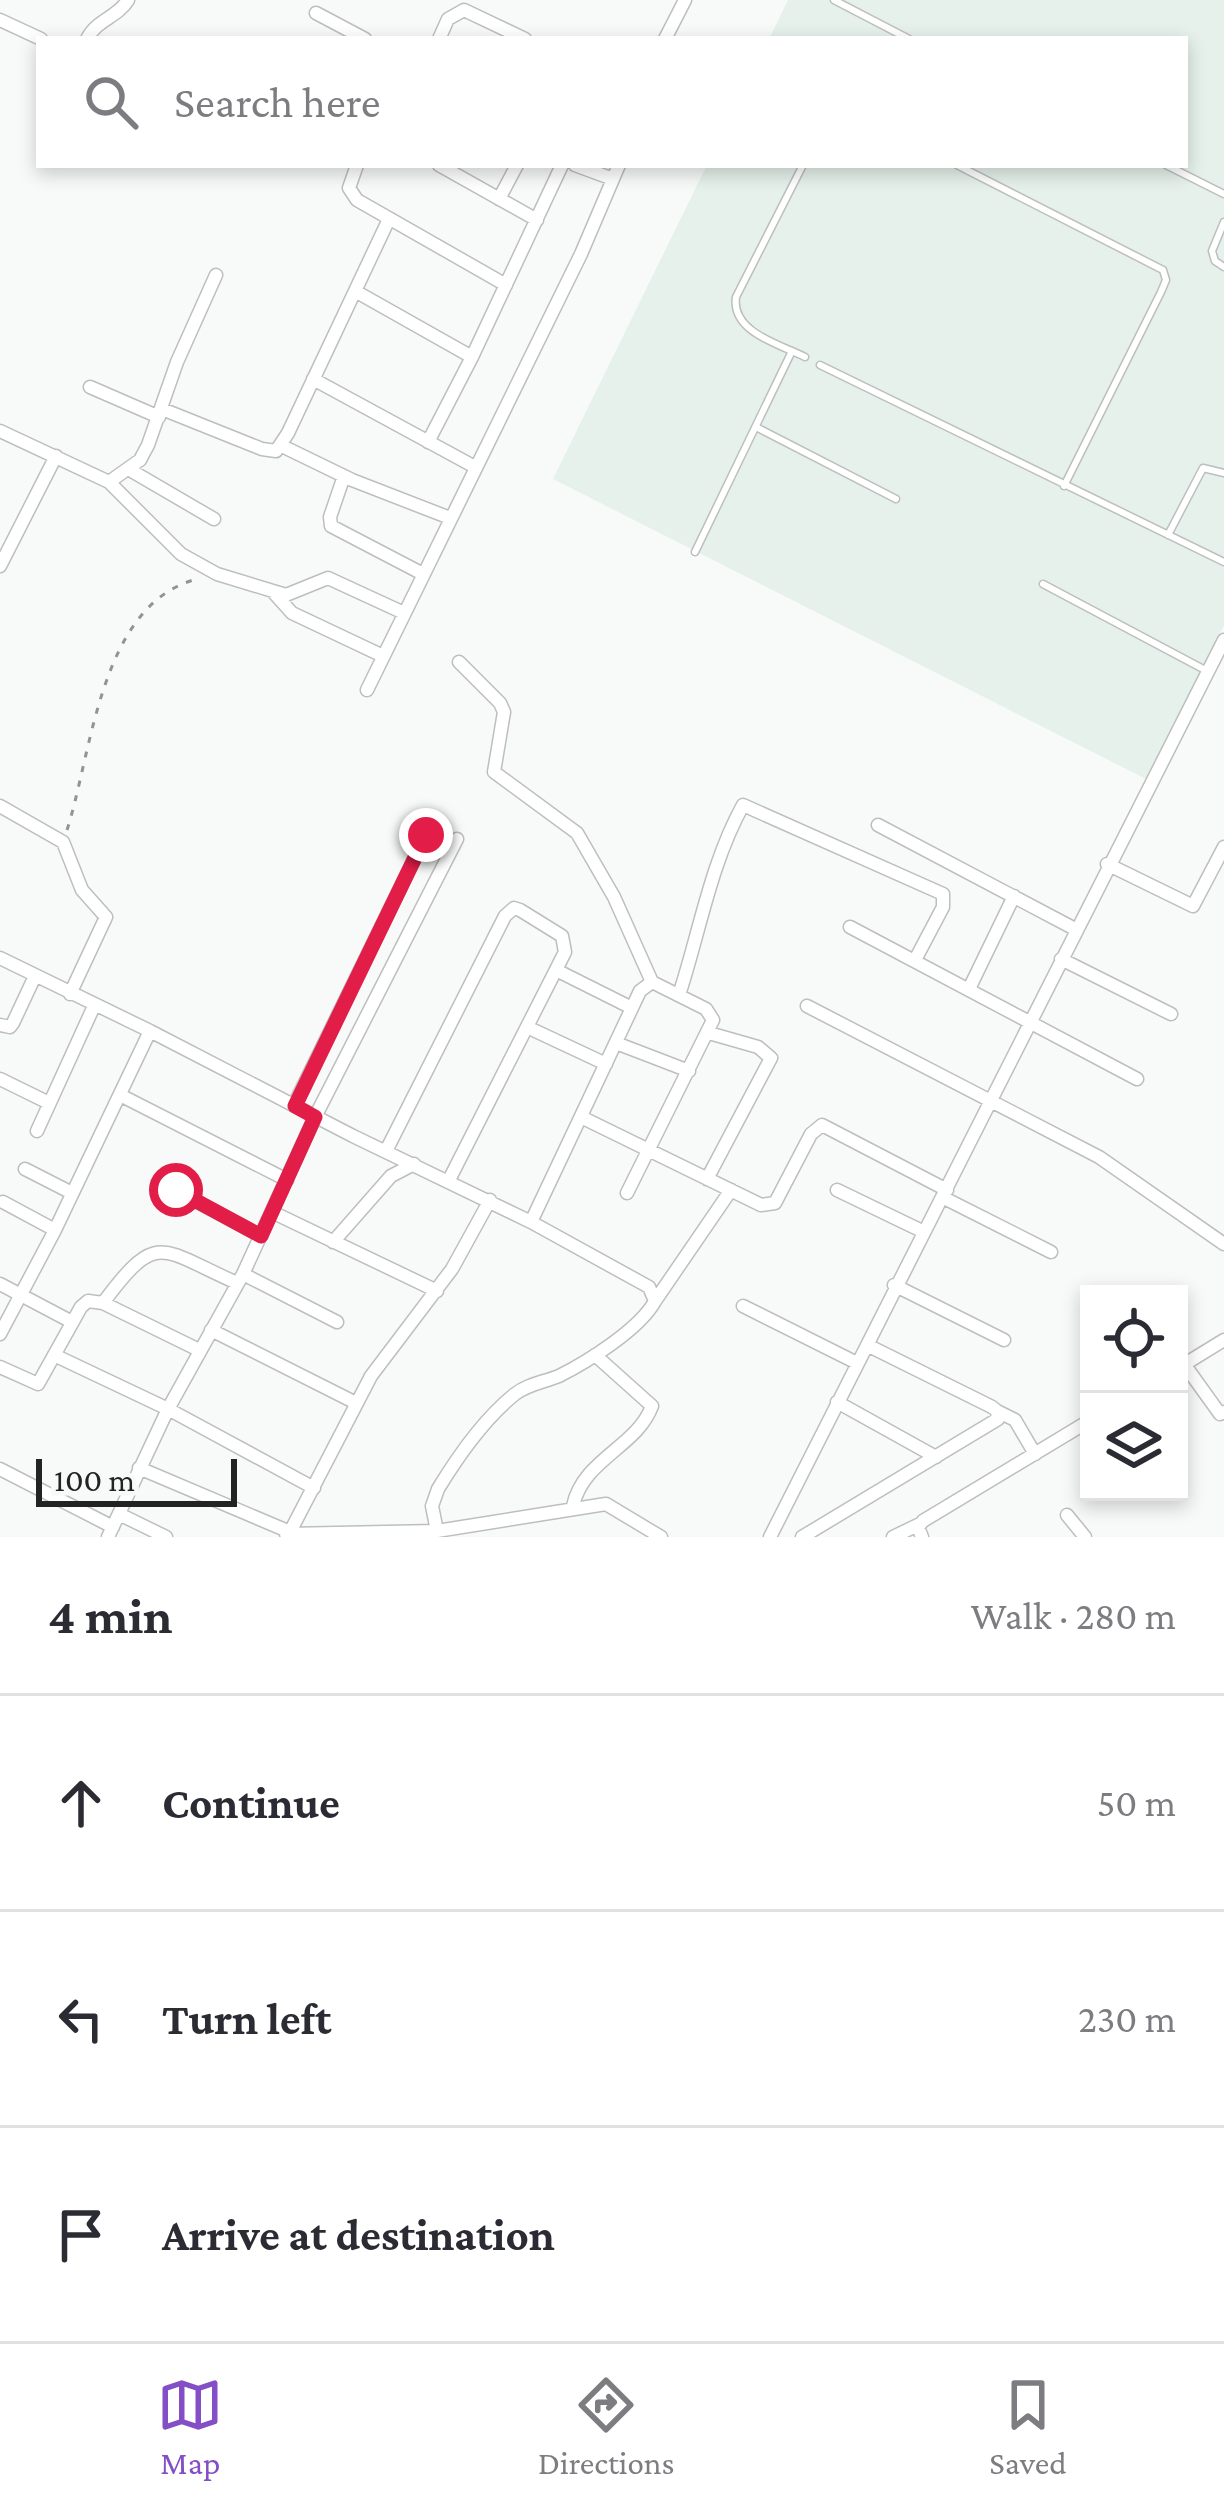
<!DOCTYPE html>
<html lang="en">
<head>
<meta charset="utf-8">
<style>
	body { margin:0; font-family:"Crimson Pro",serif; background:#f2f2f3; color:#2b2b33 }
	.controls { position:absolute; right:36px; bottom:36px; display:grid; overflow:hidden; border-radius:0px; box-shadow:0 6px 18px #0003 }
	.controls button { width:108px; height:108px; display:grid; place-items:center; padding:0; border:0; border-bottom:3px solid #e1e1e2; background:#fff; color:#2b2b33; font:60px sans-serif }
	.scale { position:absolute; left:36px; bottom:30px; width:201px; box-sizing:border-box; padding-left:12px; border:6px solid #222323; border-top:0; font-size:33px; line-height:42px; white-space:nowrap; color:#222323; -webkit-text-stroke:9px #f7faf8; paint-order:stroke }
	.stop { position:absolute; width:36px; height:36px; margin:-27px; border:9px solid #e11d48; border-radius:50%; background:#fff }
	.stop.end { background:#e11d48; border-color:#fff; box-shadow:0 3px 12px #0008 }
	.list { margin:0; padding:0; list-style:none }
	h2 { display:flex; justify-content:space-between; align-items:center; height:156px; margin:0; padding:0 48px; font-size:51px }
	h2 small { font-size:39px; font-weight:400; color:#7c7c81 }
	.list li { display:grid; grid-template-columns:78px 1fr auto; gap:36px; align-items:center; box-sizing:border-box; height:216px; padding:0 48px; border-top:3px solid #e1e1e2 }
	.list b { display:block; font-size:45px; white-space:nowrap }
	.list em { font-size:39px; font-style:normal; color:#7c7c81 }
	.icon { flex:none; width:66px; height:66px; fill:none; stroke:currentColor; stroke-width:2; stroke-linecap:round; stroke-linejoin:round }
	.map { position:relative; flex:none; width:1224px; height:1537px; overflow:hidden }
	.search { position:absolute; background:#fff; box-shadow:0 6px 18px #0003; left:36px; right:36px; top:36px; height:132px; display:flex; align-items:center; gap:30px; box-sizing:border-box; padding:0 42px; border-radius:0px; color:#7c7c81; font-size:45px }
	.sheet { height:804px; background:#fff }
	nav { display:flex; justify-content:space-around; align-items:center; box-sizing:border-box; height:168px; border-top:3px solid #e1e1e2; background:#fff; font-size:33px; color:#7c7c81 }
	nav a { display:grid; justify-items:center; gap:6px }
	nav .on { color:#844ec6 }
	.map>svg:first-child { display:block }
</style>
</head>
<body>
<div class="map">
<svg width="1224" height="1537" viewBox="0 0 1224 1537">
	<rect width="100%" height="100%" fill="#f7faf8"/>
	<!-- built -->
	<path fill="#e6f1eb" d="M788 0H1224V625L1148 780 553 479 707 165H1185V39H769Z"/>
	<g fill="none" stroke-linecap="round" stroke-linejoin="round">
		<defs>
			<path id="lane" d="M834 0 909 39
				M803 165 736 297C731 332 779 344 805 357
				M957 165 1163 270 1166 280 1161 292 1064 486
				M1166 165 1224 194
				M1224 222 1212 251 1215 261 1224 267
				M820 365 1224 562
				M756 427 896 499
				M1168 535 1203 468 1224 473
				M695 552 792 351
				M1043 584 1207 671"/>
			<path id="street" d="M316 13 365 39
				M0 20 41 39
				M87 39C97 19 117 18 128 0
				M439 39 448 19 464 10 525 39
				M665 39 685 0
				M357 165 349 188 357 200 506 285
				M439 165 537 220
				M575 165 613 179
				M499 199 517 165
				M355 291 472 357 562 165
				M313 379 475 467
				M90 387 159 417
				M162 409 262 449 276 451 288 433 389 219
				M0 431 109 482 181 554 217 574 286 595 328 578 404 613
				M428 442 472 357
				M282 446 352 480 450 518
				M130 470 214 519
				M344 476 330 517 331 526 423 574
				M109 482 140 460 148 445 177 362 216 275
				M0 566 56 456
				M274 593 292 613 383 656
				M459 662 500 703 504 712 494 772 577 833 614 897 652 982
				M367 690 581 254 619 165
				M0 806 63 842 82 890 106 917 70 994
				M878 825 1075 929
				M1107 864 1193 906 1224 847
				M850 927 1137 1079
				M0 958 150 1031
				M1061 959 1171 1014
				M556 970 632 1008
				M969 989 1014 896
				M679 995C700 931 710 865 743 805L943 894V907L915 960
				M807 1006 1099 1157 1224 1244
				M0 1025 10 1027 13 1023 35 976
				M527 1027 606 1064
				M616 1043 689 1071
				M0 1079 49 1103
				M120 1095 287 1180
				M294 1105 426 835
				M581 1117 761 1205 775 1203 811 1134 822 1125 947 1190
				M37 1131 94 1006
				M386 1151 505 916 514 908 520 910 562 936 565 952 449 1180
				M25 1169 72 1193
				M707 1179 771 1058 758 1047 709 1033
				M837 1190 922 1231
				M177 1191 261 1236
				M944 1198 1051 1252
				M3 1202 55 1230
				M272 1212 437 1291
				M333 1242 391 1176 414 1164
				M243 1274 337 1322
				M0 1284 72 1322
				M894 1285 1004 1340
				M655 1301 731 1190
				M103 1303 199 1350
				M743 1306 857 1363
				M211 1330 356 1403
				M0 1334 55 1230 150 1031 353 1136 531 1222 640 991 652 982 706 1009 713 1020 627 1193
				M54 1355 168 1409 314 1488
				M1184 1364 1220 1414 1224 1412
				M0 1367 38 1384 81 1307 88 1301 103 1303C158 1229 160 1249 237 1283
				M1180 1367 1224 1340
				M837 1402 936 1457
				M997 1411 1015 1420 1035 1454
				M139 1468 290 1532 371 1376 452 1269 490 1200
				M0 1469 113 1527
				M573 1506C583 1459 637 1447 652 1406L595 1355
				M119 1514 166 1537
				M1067 1515 1085 1537
				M437 1531 432 1506 438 1489C458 1456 485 1418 515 1394 528 1384 544 1382 559 1376 587 1362 640 1329 655 1301L649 1287 531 1222
				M286 1534 437 1531 606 1504 661 1537
				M108 1537 168 1409 243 1274 315 1117 457 839
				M770 1537 1224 640
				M802 1537 998 1419 997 1411 992 1407 867 1345
				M893 1537 920 1524
				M922 1537 918 1527 923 1521 1089 1421"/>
		</defs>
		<!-- lane casing -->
		<use href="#lane" stroke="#bcbfbe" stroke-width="9"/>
		<!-- street casing -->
		<use href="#street" stroke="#bcbfbe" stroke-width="15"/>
		<!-- path -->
		<path stroke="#929493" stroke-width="3" stroke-dasharray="6 9" stroke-linecap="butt" d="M67 830C92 753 100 604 197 579"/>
		<!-- lane -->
		<use href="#lane" stroke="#fff" stroke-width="6"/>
		<!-- street -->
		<use href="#street" stroke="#fff" stroke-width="12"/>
	</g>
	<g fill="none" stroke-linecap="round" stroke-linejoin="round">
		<!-- route -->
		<path stroke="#e11d48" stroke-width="15" d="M176 1190 261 1236 315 1117 295 1106 426 835"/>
	</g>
</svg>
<div class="controls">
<button><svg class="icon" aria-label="locate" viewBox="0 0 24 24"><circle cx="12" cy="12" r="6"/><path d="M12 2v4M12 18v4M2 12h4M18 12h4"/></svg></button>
<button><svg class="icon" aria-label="layers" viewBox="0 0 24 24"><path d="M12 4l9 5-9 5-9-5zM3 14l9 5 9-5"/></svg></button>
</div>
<div class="scale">100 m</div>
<div class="stop" style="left:176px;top:1190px"></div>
<div class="stop end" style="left:426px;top:835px"></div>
<div class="search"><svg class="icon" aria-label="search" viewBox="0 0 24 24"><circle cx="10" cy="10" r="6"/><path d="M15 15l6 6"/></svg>Search here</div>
</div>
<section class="sheet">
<h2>4 min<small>Walk · 280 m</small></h2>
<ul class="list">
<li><svg class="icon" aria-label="ahead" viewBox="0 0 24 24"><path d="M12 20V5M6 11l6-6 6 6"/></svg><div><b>Continue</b></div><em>50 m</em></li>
<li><svg class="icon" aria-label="left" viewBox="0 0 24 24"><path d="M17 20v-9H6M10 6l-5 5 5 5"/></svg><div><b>Turn left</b></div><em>230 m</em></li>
<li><svg class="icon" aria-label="arrive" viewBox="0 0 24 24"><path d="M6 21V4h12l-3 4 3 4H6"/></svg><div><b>Arrive at destination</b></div></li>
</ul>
</section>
<nav>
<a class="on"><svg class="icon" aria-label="map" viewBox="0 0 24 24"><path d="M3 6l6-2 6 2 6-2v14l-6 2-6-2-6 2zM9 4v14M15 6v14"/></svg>Map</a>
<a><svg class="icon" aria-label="directions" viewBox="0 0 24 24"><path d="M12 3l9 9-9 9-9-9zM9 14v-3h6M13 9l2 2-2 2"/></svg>Directions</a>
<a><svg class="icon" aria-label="saved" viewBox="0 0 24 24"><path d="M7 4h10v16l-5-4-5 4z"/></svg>Saved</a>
</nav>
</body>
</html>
